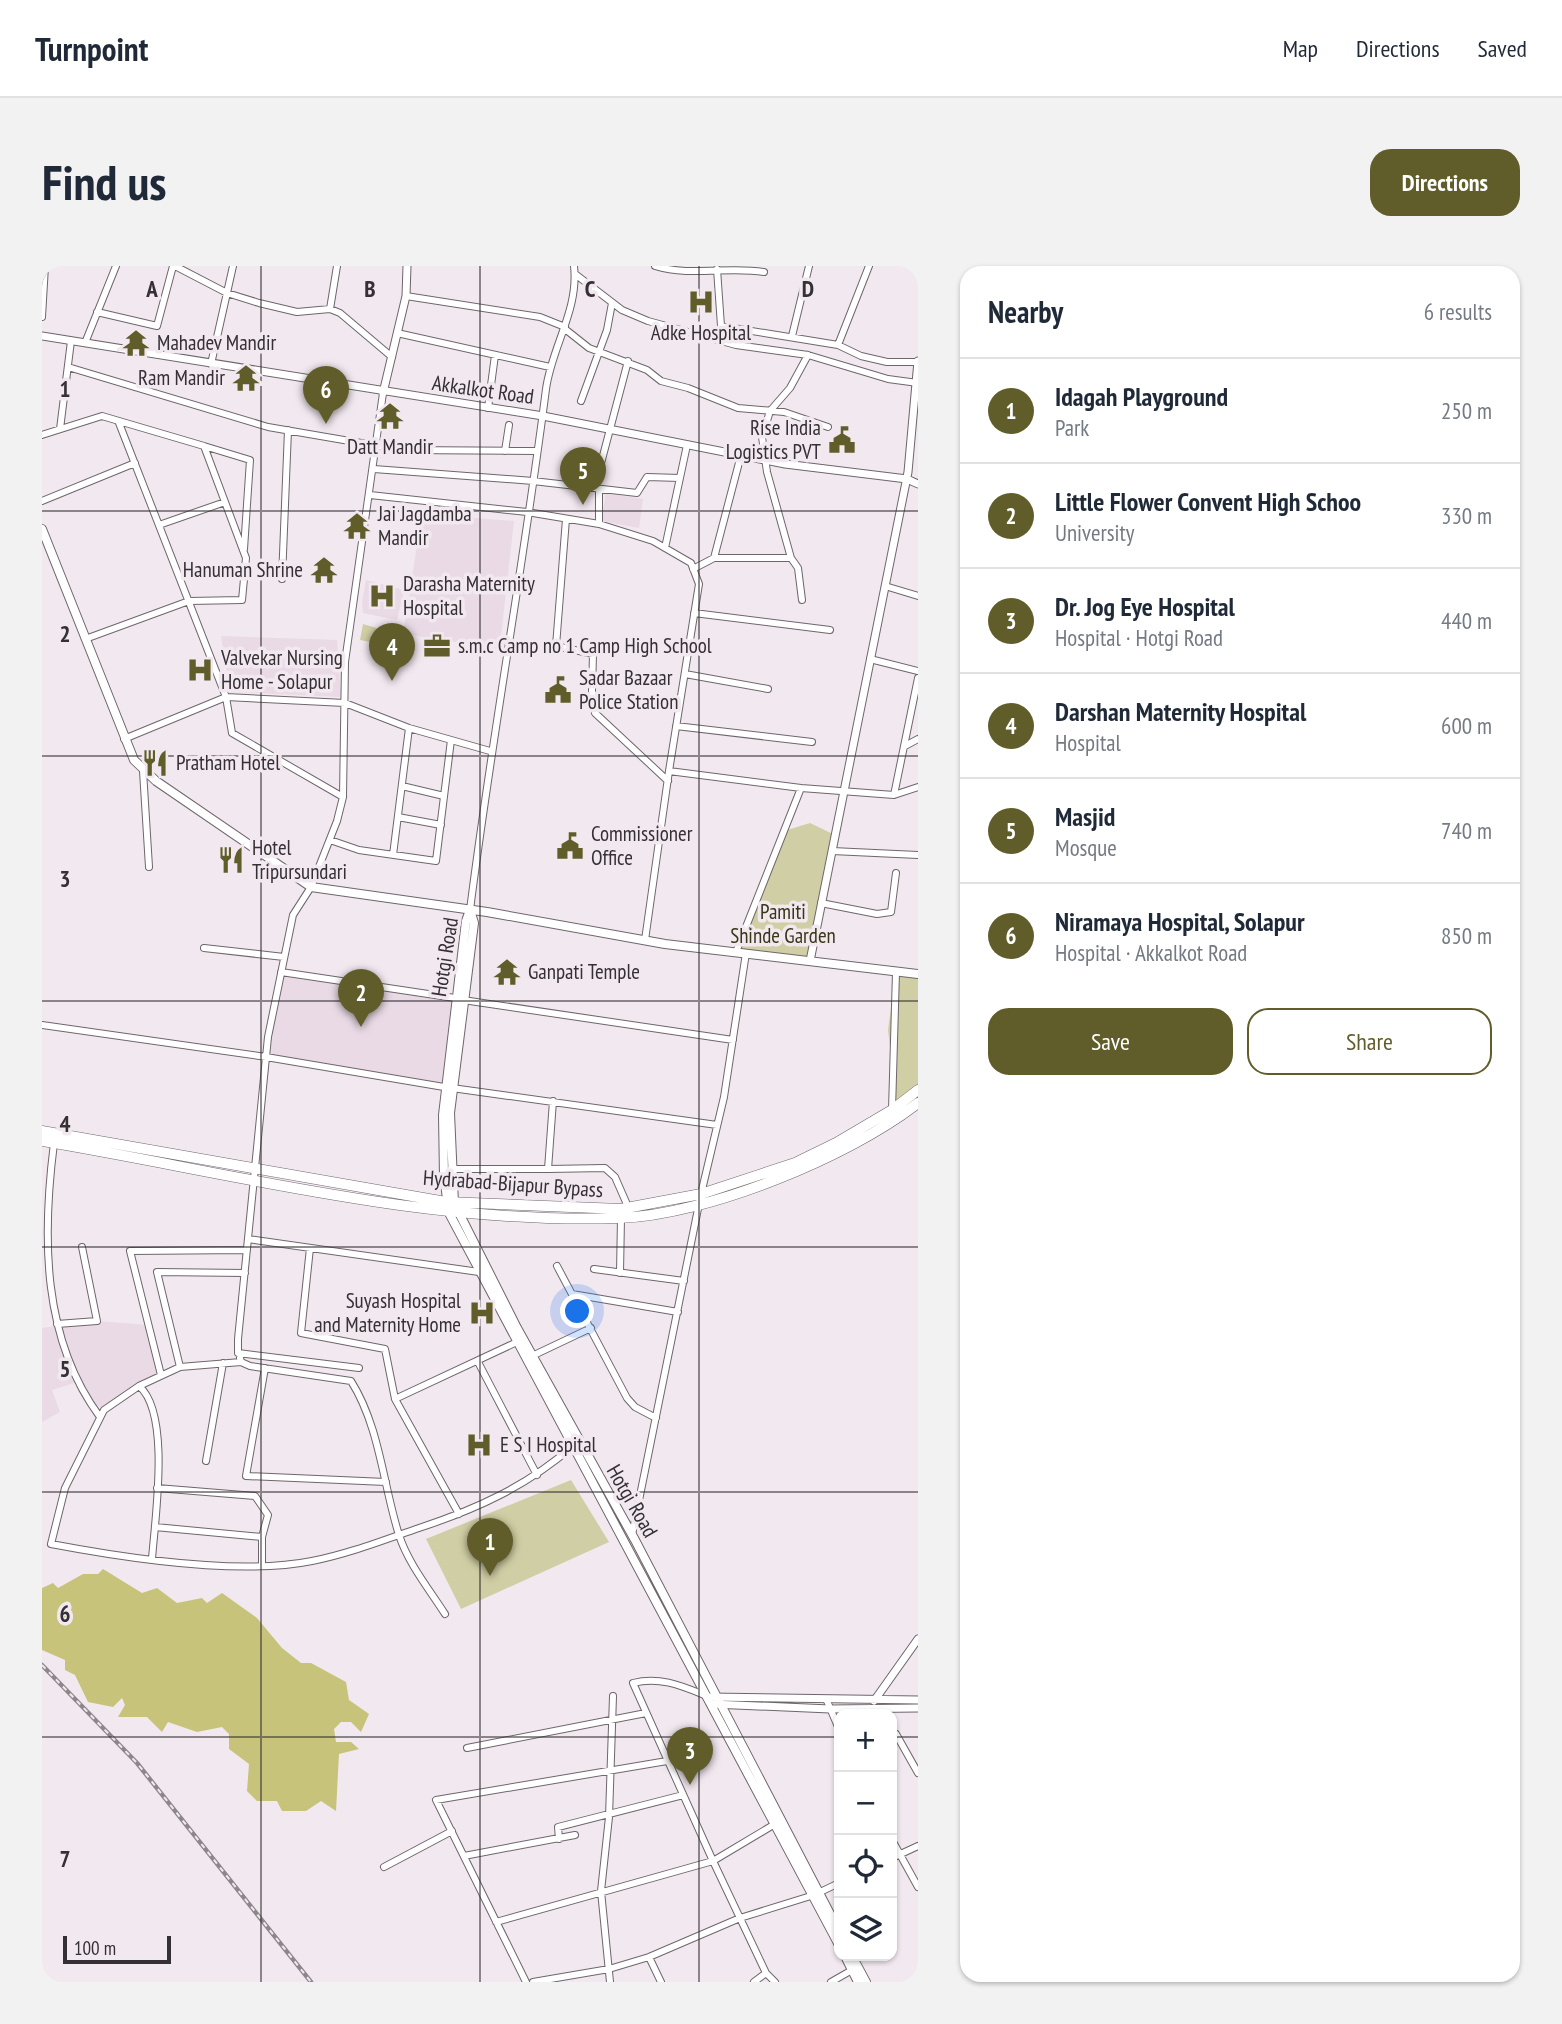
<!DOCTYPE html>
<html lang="en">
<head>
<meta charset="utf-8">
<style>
	body { margin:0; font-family:"PT Sans Narrow",sans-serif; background:#f2f2f3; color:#1f2937 }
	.controls { position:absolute; right:21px; bottom:21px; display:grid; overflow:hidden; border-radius:14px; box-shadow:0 2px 5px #0004 }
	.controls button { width:63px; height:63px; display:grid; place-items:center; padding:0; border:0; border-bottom:2px solid #e0e1e3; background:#fff; color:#1f2937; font:35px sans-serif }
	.scale { position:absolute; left:21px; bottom:18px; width:108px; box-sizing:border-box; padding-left:7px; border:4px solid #343033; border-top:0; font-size:19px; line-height:24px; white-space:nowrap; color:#343033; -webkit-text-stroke:5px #f2e8f0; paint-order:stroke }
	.you { position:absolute; left:536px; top:1046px; width:24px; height:24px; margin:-18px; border:5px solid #fff; border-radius:50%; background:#1a73e8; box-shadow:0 0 0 10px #1a73e833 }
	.badge { display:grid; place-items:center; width:46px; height:46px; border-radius:50%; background:#605d2a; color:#fff; font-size:23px; font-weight:700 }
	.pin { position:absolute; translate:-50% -58px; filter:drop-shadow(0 2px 4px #0008) }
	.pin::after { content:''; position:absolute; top:37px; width:24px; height:21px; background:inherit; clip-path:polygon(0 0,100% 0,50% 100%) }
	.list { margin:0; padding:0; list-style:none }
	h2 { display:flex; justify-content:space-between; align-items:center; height:91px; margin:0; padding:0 28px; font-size:30px }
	h2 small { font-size:23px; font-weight:400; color:#747a83 }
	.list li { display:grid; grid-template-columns:46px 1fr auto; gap:21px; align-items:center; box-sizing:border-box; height:105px; padding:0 28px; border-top:2px solid #e0e1e3 }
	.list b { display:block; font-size:26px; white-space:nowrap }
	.list p { margin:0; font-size:23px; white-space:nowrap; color:#747a83 }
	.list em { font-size:23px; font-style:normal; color:#747a83 }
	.actions { display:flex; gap:14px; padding:21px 28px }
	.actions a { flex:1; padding:16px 0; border:2px solid #605d2a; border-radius:21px; text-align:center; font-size:24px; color:#605d2a }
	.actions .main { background:#605d2a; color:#fff }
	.icon { flex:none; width:38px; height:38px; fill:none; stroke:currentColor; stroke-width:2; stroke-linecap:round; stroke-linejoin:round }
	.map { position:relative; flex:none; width:876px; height:1716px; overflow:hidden; border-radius:21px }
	header { display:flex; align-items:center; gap:42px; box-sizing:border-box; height:98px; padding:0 35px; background:#fff; border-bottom:2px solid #e0e1e3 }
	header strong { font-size:33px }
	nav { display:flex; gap:38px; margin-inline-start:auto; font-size:24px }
	.intro { display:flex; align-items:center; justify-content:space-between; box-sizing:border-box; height:168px; padding:0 42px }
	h1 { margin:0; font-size:49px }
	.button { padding:18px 32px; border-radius:21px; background:#605d2a; color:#fff; font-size:24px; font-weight:700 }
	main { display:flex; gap:42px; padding:0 42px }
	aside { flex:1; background:#fff; border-radius:21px; box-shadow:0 2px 5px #0004 }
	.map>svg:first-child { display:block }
</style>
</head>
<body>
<header>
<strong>Turnpoint</strong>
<nav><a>Map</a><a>Directions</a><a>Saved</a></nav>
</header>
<div class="intro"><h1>Find us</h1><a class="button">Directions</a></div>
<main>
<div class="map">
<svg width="876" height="1716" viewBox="0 0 876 1716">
	<rect width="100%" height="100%" fill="#f2e8f0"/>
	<!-- built -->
	<path fill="#e9dae5" d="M564 227 601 233 597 262 559 255Z
		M380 248 472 255 457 388 409 375 361 368Z
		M324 314 362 324 355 354 321 347 320 336Z
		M179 370 295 374 299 431 188 426Z
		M239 706 413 732 402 821 224 791Z
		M55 1055 106 1059 119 1109 62 1144 44 1132 35 1116 10 1124 18 1146 0 1156V1062Z"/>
	<!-- green -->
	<path fill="#d0cea4" d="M321 358 348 366 343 379 318 374Z
		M768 557 793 569 768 695 694 686 742 565Z
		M854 706 876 711V823L855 840 846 764Z
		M529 1214 567 1276 419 1343 384 1273Z"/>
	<!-- water -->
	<path fill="#c7c37a" d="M61 1303 100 1327 115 1322 135 1337 160 1332 165 1337 180 1327 215 1352 240 1382 259 1397H269L304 1416 307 1434 327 1448 319 1466 309 1456H299L292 1463 294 1476H309L317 1483 297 1488 294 1545 279 1535 264 1545H240L235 1535H215L205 1525 207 1498 187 1483V1468L180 1461 155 1466 126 1456 120 1466 105 1451H76L83 1439 80 1432 71 1441 46 1436 33 1409 23 1404V1394L0 1384V1322L11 1317 16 1322 41 1308H56Z"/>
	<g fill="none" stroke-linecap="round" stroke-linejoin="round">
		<defs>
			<path id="minor" d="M133 0 185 27 217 37 255 46 288 43 298 47 350 91
				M613 0C649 11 686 0 722 6
				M875 0H876
				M675 3 679 60 796 79 819 90 845 96H876
				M533 8 580 44 606 55 694 79 766 89 846 113 876 117
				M364 30 498 51 523 61
				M288 43 295 0
				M55 46 115 60 131 0
				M0 51 3 0
				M523 63 547 82 605 104 619 115 646 122 696 142 742 146 786 161
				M355 67 508 101
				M750 70 767 0
				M43 77 74 0
				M796 79 827 0
				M169 98 191 0
				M26 101 226 161 360 184 495 185
				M539 135 565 64 570 37
				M446 142 453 89
				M77 157 184 431 190 467 301 531
				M18 163 29 75
				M0 169 60 150 162 180 204 292 200 334 147 335 46 372
				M162 180 208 194 202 283
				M463 185 467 159
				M527 197 558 201 586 95
				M332 203 491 215 595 227 605 211 638 212
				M543 223 544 199
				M328 229 485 246 557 258 611 275 649 297 657 318 627 505
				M0 235 93 197
				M524 253 514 380 551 388 550 425 553 447 626 515
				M557 258V224
				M117 259 183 236
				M623 282 645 179
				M672 292 699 189
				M651 303 672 292H749
				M240 313 246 164
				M843 320 876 330
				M760 334 756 302 749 292 725 206 720 171 728 145 748 122 766 89
				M652 347 788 364
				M828 393 876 405
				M643 408 726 423
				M634 460 770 476
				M82 473 184 431 303 437 367 462 448 485
				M863 480 876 473
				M101 505 107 601
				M360 520 402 530
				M852 529 876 412
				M356 551 399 559
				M288 574 317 584 394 595 409 474
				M790 585 876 589
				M351 589 367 462
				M779 637 835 648 849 646 854 607
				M428 644C450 470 482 297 504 123 510 80 537 44 532 0
				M603 674 627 505 759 522
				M162 682 242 691
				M694 686 759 522 852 529 876 521
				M239 706 413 732
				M421 734 691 774
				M0 759 224 791 402 821
				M410 822 675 859
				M850 844 854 706
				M12 877C0 971 0 1073 58 1151
				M409 903H506L511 835
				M506 903 563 902 573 911 587 943
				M206 973 437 1006
				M268 982 259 1067 343 1083 353 1133 417 1248
				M515 1000 585 1132 593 1141 614 1152
				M552 1003 642 1015
				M578 1007 579 952
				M530 1028 636 1046
				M15 1058 55 1055 40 981
				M490 1090 549 1062
				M198 1092 199 1096 208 1100 309 1115C338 1161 341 1219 357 1269 366 1297 387 1323 403 1348
				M199 1096 138 1101 97 1120 62 1144 23 1222 9 1278C83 1292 196 1310 270 1295 306 1288 342 1274 377 1262 435 1243 485 1220 531 1180
				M436 1096 495 1209
				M138 1101 115 1006 203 1007
				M223 1102 204 1210 344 1216
				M317 1102 196 1087V1073L226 771 251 649 269 621 295 555 301 531 303 396 341 127
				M119 1109 88 985 205 984
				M97 1120C129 1147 113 1252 110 1293
				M353 1133 475 1076
				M164 1195 181 1097
				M115 1222 213 1230 226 1249 220 1271V1299
				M113 1261 220 1271
				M590 1269 659 928 682 831 704 687
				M785 1435 797 1463
				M854 1468 876 1507
				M425 1482 604 1447
				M517 1573 516 1561 641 1529
				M850 1574 876 1621
				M422 1590 533 1569
				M850 1592 876 1580
				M342 1601 410 1565
				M454 1656 671 1595 591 1417C618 1410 640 1420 665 1430
				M607 1691 619 1716
				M484 1716 394 1534 625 1495
				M491 1716 567 1703 607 1691 698 1652 772 1629 797 1617
				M568 1716 559 1625 567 1551 571 1430
				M712 1716 724 1707
				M733 1716 724 1707 671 1595 733 1558
				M789 1716 810 1704"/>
			<path id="tertiary" d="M0 70 501 150 743 198 865 213 876 218
				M341 127 364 30 365 0
				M768 695 866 206 876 95
				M666 1431 876 1434
				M832 1435 876 1373
				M670 1438 788 1443 876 1442"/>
			<path id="secondary" d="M0 263 92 494 114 515 269 621 445 646 623 678 876 708
				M428 644 424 655 401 849 402 911 407 947 797 1679
				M428 644 432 657 408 847 412 937 475 1062 593 1274 797 1665
				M803 1690 816 1716
				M810 1690 824 1716"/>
			<path id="primary" d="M0 865 404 936 579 943 659 928 753 897 794 877 850 844 876 824
				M0 875C191 907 382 959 577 952 665 949 807 891 876 837"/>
		</defs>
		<!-- minor casing -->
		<use href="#minor" stroke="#6e666c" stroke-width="8"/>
		<!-- tertiary casing -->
		<use href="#tertiary" stroke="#6e666c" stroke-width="9"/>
		<!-- secondary casing -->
		<use href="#secondary" stroke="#6e666c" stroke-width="10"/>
		<!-- primary casing -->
		<use href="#primary" stroke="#6e666c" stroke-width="11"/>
		<!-- minor -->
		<use href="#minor" stroke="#fff" stroke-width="6"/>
		<!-- tertiary -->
		<use href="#tertiary" stroke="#fff" stroke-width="7"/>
		<!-- secondary -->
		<use href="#secondary" stroke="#fff" stroke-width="8"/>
		<!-- primary -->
		<use href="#primary" stroke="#fff" stroke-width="10"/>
		<defs>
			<path id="rail" d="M0 1399 95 1497 269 1716"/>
		</defs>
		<!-- rail casing -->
		<use href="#rail" stroke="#8d878c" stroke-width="4.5"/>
		<!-- rail -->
		<use href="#rail" stroke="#f2e8f0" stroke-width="2" stroke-dasharray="5" stroke-linecap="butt"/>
	</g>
	<!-- grid -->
	<path fill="none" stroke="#343033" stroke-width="2" stroke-opacity="0.55" d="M219 0V1716M438 0V1716M657 0V1716M0 245H876M0 490H876M0 735H876M0 981H876M0 1226H876M0 1471H797M850 1471H876"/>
	<!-- icons -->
	<defs>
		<symbol id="hospital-bare" viewBox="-9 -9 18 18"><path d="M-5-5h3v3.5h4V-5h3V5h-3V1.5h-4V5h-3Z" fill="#605d2a" stroke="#f2e8f0" stroke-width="2.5" paint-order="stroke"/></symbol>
		<symbol id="temple-bare" viewBox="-9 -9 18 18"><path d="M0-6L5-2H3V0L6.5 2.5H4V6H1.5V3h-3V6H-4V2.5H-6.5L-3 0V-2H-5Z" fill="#605d2a" stroke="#f2e8f0" stroke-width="2.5" paint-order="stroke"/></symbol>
		<symbol id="civic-bare" viewBox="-9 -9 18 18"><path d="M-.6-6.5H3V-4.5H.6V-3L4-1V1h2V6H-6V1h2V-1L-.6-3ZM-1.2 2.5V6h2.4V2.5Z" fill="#605d2a" stroke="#f2e8f0" stroke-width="2.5" paint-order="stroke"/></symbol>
		<symbol id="office-bare" viewBox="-9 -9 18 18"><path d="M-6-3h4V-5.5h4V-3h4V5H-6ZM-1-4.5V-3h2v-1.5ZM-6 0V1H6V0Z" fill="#605d2a" stroke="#f2e8f0" stroke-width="2.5" paint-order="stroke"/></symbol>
		<symbol id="restaurant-bare" viewBox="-9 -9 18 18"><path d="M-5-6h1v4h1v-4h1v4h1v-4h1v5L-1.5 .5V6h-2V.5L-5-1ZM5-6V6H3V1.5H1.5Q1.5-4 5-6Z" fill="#605d2a" stroke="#f2e8f0" stroke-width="2.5" paint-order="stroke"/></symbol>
	</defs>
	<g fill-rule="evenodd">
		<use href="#hospital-bare" x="640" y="17" width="38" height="38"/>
		<use href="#temple-bare" x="75" y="58" width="38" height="38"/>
		<use href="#temple-bare" x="185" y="93" width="38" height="38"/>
		<use href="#temple-bare" x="329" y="131" width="38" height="38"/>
		<use href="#civic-bare" x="781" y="155" width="38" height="38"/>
		<use href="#temple-bare" x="296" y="241" width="38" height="38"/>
		<use href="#temple-bare" x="263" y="285" width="38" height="38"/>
		<use href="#hospital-bare" x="321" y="311" width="38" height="38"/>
		<use href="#office-bare" x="376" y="361" width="38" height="38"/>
		<use href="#hospital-bare" x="139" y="385" width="38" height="38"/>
		<use href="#civic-bare" x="497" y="405" width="38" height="38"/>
		<use href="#restaurant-bare" x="94" y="478" width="38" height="38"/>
		<use href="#civic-bare" x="509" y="561" width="38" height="38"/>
		<use href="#restaurant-bare" x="170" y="575" width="38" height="38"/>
		<use href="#temple-bare" x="446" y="687" width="38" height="38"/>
		<use href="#hospital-bare" x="421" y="1028" width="38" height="38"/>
		<use href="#hospital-bare" x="418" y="1160" width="38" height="38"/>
	</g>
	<g text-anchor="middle" stroke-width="7" stroke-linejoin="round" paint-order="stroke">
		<!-- poi labels -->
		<g font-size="21" fill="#343033" stroke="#f2e8f0" text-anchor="start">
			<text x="659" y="74" text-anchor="middle">Adke Hospital</text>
			<text x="115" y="84">Mahadev Mandir</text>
			<text x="183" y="119" text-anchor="end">Ram Mandir</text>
			<text x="779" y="169" text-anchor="end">Rise India<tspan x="779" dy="24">Logistics PVT</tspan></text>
			<text x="348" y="188" text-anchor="middle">Datt Mandir</text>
			<text x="336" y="255">Jai Jagdamba<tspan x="336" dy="24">Mandir</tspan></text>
			<text x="261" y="311" text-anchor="end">Hanuman Shrine</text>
			<text x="361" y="325">Darasha Maternity<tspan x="361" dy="24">Hospital</tspan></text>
			<text x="416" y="387">s.m.c Camp no 1 Camp High School</text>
			<text x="179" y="399">Valvekar Nursing<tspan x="179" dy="24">Home - Solapur</tspan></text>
			<text x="537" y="419">Sadar Bazaar<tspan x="537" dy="24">Police Station</tspan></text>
			<text x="134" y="504">Pratham Hotel</text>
			<text x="549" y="575">Commissioner<tspan x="549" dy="24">Office</tspan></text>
			<text x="210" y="589">Hotel<tspan x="210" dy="24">Tripursundari</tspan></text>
			<text x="486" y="713">Ganpati Temple</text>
			<text x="419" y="1042" text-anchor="end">Suyash Hospital<tspan x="419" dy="24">and Maternity Home</tspan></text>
			<text x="458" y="1186">E S I Hospital</text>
		</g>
		<!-- street labels -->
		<g font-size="21" fill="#343033" stroke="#f2e8f0">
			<text transform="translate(441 124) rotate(8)" y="7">Akkalkot Road</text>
			<text transform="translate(403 691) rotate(-81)" y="7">Hotgi Road</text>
			<text transform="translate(471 918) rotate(4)" y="7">Hydrabad-Bijapur Bypass</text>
			<text transform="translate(590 1235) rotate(60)" y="7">Hotgi Road</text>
		</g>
		<!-- park labels -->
		<g font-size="21" fill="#383616" stroke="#f2e8f0">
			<text x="741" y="653">Pamiti<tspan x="741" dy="24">Shinde Garden</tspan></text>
		</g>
	</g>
	<g font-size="23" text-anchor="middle" font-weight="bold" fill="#343033" stroke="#f2e8f0" stroke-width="7" stroke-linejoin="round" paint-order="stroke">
		<text x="110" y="31">A</text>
		<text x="328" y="31">B</text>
		<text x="548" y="31">C</text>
		<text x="766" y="31">D</text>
		<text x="23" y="131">1</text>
		<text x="23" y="376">2</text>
		<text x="23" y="621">3</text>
		<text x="23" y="866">4</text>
		<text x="23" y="1111">5</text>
		<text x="23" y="1356">6</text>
		<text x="23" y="1601">7</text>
	</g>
</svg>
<div class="controls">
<button>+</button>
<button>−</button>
<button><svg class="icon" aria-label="locate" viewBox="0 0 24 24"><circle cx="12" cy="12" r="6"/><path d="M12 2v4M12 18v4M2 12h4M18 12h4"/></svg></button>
<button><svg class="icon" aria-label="layers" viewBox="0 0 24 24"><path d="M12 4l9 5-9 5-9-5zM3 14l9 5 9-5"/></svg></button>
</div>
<div class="scale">100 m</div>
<div class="you"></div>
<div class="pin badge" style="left:448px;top:1310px">1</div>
<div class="pin badge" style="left:319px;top:761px">2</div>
<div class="pin badge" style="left:648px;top:1519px">3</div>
<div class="pin badge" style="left:350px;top:415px">4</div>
<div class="pin badge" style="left:541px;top:239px">5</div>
<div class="pin badge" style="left:284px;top:158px">6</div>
</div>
<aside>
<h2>Nearby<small>6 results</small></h2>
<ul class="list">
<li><span class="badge">1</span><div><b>Idagah Playground</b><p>Park</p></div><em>250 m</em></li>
<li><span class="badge">2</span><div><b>Little Flower Convent High Schoo</b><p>University</p></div><em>330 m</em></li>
<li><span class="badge">3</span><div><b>Dr. Jog Eye Hospital</b><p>Hospital · Hotgi Road</p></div><em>440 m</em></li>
<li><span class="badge">4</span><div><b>Darshan Maternity Hospital</b><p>Hospital</p></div><em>600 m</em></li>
<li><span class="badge">5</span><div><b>Masjid</b><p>Mosque</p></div><em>740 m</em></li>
<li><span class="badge">6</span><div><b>Niramaya Hospital, Solapur</b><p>Hospital · Akkalkot Road</p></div><em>850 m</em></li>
</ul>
<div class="actions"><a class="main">Save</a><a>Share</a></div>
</aside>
</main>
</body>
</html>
